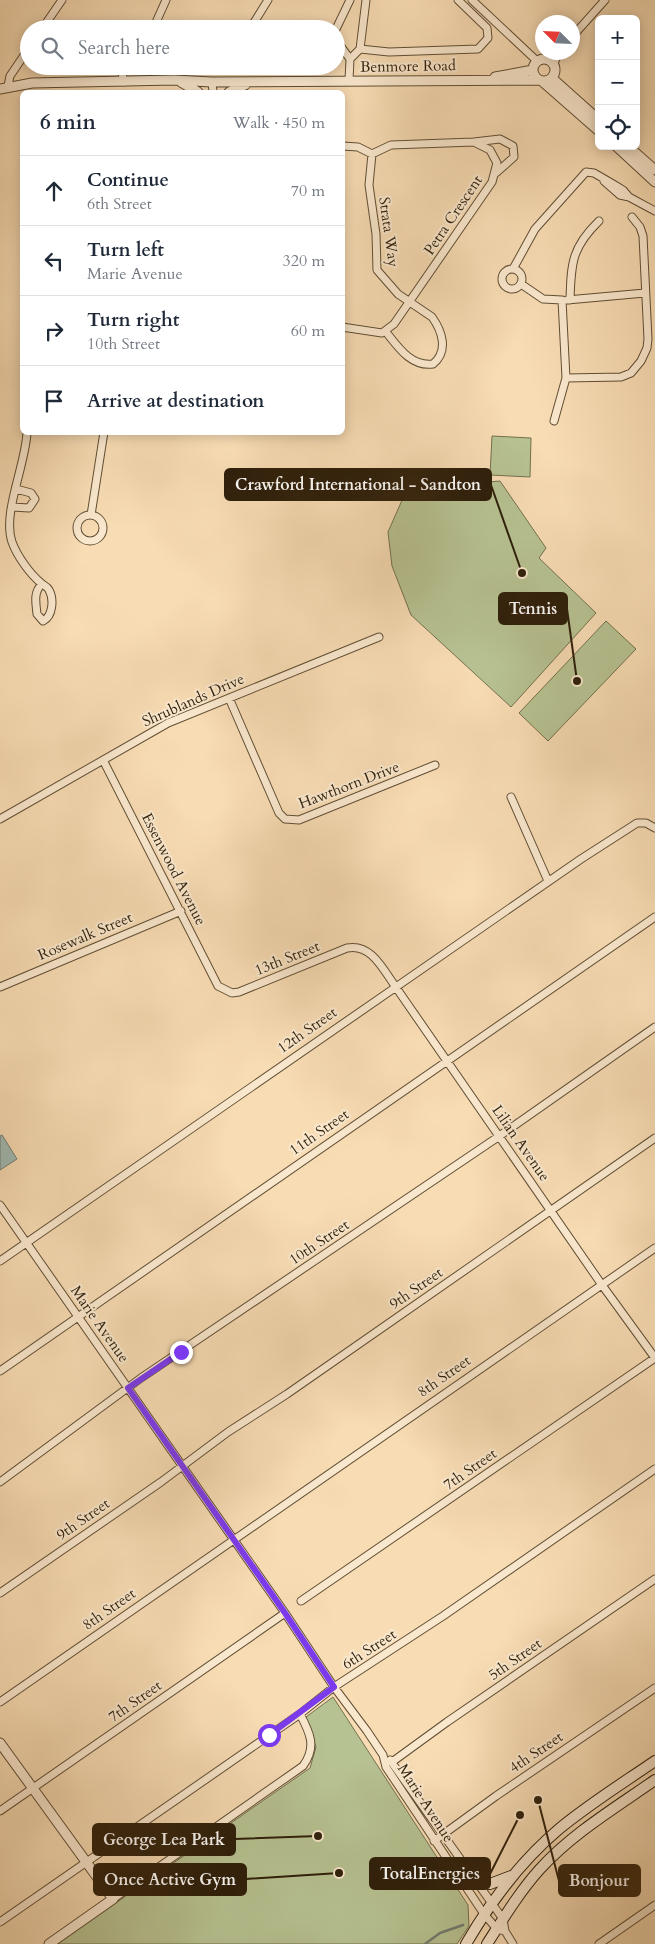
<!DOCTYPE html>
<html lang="en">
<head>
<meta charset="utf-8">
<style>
	body { margin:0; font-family:Cardo,serif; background:#f2f2f3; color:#1f2937 }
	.controls { position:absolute; right:15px; top:15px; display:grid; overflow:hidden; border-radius:8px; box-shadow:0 2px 12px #0003 }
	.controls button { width:45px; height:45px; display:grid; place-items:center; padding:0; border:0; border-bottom:1px solid #e0e1e3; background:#fff; color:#1f2937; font:25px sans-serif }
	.compass { position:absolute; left:535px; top:15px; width:45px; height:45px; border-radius:50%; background:#fff; box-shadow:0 2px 12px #0003; rotate:294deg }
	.stop { position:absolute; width:15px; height:15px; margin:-11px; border:4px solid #7c3aed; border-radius:50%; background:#fff }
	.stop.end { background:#7c3aed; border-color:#fff; box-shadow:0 1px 5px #0008 }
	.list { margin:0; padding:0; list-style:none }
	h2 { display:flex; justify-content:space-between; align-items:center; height:65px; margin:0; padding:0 20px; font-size:21px }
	h2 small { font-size:16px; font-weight:400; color:#747a83 }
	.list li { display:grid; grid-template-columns:32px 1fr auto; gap:15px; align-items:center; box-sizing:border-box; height:70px; padding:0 20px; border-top:1px solid #e0e1e3 }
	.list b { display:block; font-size:19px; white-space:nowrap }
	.list p { margin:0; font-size:16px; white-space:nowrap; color:#747a83 }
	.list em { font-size:16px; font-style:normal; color:#747a83 }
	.icon { flex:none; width:28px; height:28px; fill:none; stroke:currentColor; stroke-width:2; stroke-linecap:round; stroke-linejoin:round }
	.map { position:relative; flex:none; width:655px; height:1944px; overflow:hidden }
	.search { position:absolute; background:#fff; box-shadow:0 2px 12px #0003; left:20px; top:20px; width:325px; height:55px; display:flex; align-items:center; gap:12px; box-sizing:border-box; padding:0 18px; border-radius:28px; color:#747a83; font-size:19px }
	.panel { position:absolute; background:#fff; box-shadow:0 2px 12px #0003; left:20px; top:90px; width:325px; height:345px; border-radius:8px }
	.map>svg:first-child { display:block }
</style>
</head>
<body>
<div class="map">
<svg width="655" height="1944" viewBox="0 0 655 1944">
	<rect width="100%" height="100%" fill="#f8dcb4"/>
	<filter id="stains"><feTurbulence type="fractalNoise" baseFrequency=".004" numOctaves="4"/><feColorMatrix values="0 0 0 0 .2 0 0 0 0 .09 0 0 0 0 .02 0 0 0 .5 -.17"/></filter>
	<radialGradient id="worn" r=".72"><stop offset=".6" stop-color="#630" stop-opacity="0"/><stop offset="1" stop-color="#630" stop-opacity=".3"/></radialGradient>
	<!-- green -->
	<path fill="#b7c292" stroke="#72704e" d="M492 436 531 438 530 477 490 475Z
		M500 481 546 548 539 558 596 613 511 707 411 615 392 566 388 532 403 498 429 487Z
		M606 621 636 649 548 741 519 713Z
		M333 1697 468 1905 469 1926 457 1944H57L310 1768 316 1747 306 1717Z"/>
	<!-- water -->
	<path fill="#9fbab4" stroke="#717c70" d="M2 1135 17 1159 0 1170V1136Z"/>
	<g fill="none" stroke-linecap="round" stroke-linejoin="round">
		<!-- stream -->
		<path stroke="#717c70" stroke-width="2.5" d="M425 1944 440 1933 463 1925"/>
		<defs>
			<path id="minor" d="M472 0 537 61
				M42 29 62 0
				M153 29 166 0
				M250 29 268 0
				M336 29 350 0
				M572 37 605 0
				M336 40 350 59 349 80
				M360 49 389 52 478 49 488 38 487 28 458 0
				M350 59 360 49 366 0
				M546 59 558 52
				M553 65 559 52
				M122 66 123 82
				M212 82 213 92
				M8 86 10 76 29 48
				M474 142 500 139 513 146 514 157 496 173
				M342 146 358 147 372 154 391 145 474 142 490 150 497 163 492 182 394 324 382 333 342 327
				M372 154 369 185 376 234 377 270 398 294 432 317C442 331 449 351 433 364 411 367 398 347 386 332
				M604 181 620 195 629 197
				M502 279a10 10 0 1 1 20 0a10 10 0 1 1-20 0Z
				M513 269 535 229 586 172 594 173 613 184 623 190 629 197 655 211
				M521 284 543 299 562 300 566 378 554 421
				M567 300 645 293
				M570 300C571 263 572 247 599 221
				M566 378 621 377 631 373 641 361 647 348 648 339 643 236 640 227 632 217
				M27 432C26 464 2 513 12 542 17 556 30 574 41 583 44 586 47 586 49 590 54 599 53 616 43 621L37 614C36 604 33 592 42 584
				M12 507 29 508 35 499 31 493 16 489
				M77 528a13 13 0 1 1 26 0a13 13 0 1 1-26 0Z
				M91 515 104 432
				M229 698 279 813 285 819 299 820 435 765
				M103 760 218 986 232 993 239 992 347 948C371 943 383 969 395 986L602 1285 655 1358
				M511 797 548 881
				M0 819 168 723 379 637
				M0 987 181 911
				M0 1205 285 1613 334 1687 367 1731 383 1755 386 1767 484 1914 497 1929 505 1931
				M0 1261 581 859 637 823H646L655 828
				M0 1371 655 917
				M0 1482 141 1378 498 1137 655 1027
				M0 1593 161 1482 228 1432 287 1394 655 1138
				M301 1601 655 1358
				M0 1702 655 1248
				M390 1760 503 1919 505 1931 513 1944
				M392 1762 447 1722 655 1579
				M0 1811 285 1613
				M434 1841 496 1796 655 1688
				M113 1899 303 1766C317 1747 310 1733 300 1714
				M0 1922 300 1714 334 1687 443 1616 655 1469
				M599 1944 655 1905"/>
			<path id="tertiary" d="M533 70a11 11 0 1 1 22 0a11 11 0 1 1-22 0Z
				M495 77 533 70
				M552 78 599 120
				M542 81 599 131
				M181 82 198 92
				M0 89 32 83 174 80 212 82 539 80
				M229 92 245 85
				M616 146 655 182
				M628 146 655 170
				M0 1743 113 1899 49 1944"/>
			<path id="secondary" d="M475 1881 490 1884 511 1876
				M466 1944C491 1901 521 1861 559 1829 589 1804 623 1783 655 1761
				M487 1944C503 1919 520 1891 540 1869 573 1833 615 1808 655 1780"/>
		</defs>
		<!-- minor casing -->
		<use href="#minor" stroke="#604e34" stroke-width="9"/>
		<!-- tertiary casing -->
		<use href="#tertiary" stroke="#604e34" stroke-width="11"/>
		<!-- secondary casing -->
		<use href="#secondary" stroke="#2d1e0a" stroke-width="12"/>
		<!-- minor -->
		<use href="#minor" stroke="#fae8ce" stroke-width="7"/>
		<!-- tertiary -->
		<use href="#tertiary" stroke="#fae8ce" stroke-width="9"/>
		<!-- secondary -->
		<use href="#secondary" stroke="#fae8ce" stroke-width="10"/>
	</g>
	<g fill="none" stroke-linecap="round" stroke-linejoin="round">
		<!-- route -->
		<path stroke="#7c3aed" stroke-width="6" d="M181 1352 128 1388 285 1613 334 1687 269 1735"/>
	</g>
	<g text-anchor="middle" stroke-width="4" stroke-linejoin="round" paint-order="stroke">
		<!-- street labels -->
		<g font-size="15" fill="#2d1e0a" stroke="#fae8ce">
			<text transform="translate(408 66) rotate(-1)" y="5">Benmore Road</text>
			<text transform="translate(453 215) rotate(-56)" y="5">Petra Crescent</text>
			<text transform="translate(389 232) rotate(82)" y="5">Strata Way</text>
			<text transform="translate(193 700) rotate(-24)" y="5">Shrublands Drive</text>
			<text transform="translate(349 785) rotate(-21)" y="5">Hawthorn Drive</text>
			<text transform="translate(174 869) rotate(63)" y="5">Essenwood Avenue</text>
			<text transform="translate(85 936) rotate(-23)" y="5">Rosewalk Street</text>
			<text transform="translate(287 958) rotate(-22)" y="5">13th Street</text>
			<text transform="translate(307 1030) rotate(-35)" y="5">12th Street</text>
			<text transform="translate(319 1132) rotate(-35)" y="5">11th Street</text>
			<text transform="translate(521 1143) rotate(55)" y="5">Lilian Avenue</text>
			<text transform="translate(319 1242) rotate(-34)" y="5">10th Street</text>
			<text transform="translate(416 1288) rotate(-35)" y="5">9th Street</text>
			<text transform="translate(100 1324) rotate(55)" y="5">Marie Avenue</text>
			<text transform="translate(444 1376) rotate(-35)" y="5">8th Street</text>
			<text transform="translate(470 1469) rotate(-35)" y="5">7th Street</text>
			<text transform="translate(83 1519) rotate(-35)" y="5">9th Street</text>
			<text transform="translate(109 1609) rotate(-35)" y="5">8th Street</text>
			<text transform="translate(369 1649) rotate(-33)" y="5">6th Street</text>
			<text transform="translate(515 1659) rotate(-35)" y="5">5th Street</text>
			<text transform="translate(135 1701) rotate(-35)" y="5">7th Street</text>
			<text transform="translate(536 1752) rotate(-34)" y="5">4th Street</text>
			<text transform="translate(426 1803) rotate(57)" y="5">Marie Avenue</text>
		</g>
	</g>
	<!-- callouts -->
	<path fill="none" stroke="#2d1e0a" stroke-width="2" d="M522 573L491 485M577 681L567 609M318 1836L235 1839M520 1815L490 1874M339 1873L246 1879M538 1800L559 1881"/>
	<g fill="#2d1e0a" stroke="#fae8ce" stroke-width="2">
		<circle cx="522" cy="573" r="5"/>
		<circle cx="577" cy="681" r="5"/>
		<circle cx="318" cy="1836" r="5"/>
		<circle cx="520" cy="1815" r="5"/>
		<circle cx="339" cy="1873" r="5"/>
		<circle cx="538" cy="1800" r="5"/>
	</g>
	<g fill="#2d1e0a" stroke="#2d1e0a" stroke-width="2">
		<rect x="225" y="469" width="266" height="31" rx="5"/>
		<rect x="499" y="593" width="68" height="31" rx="5"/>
		<rect x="93" y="1824" width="142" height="31" rx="5"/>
		<rect x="370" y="1858" width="120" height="31" rx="5"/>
		<rect x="94" y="1864" width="152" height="31" rx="5"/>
		<rect x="559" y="1865" width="81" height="31" rx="5"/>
	</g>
	<g font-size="16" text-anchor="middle" font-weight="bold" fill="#fff">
		<text x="358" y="490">Crawford International - Sandton</text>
		<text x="533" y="614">Tennis</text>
		<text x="164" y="1845">George Lea Park</text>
		<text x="430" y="1879">TotalEnergies</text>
		<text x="170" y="1885">Once Active Gym</text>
		<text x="599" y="1886">Bonjour</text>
	</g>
	<rect width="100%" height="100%" filter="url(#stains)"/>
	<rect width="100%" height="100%" fill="url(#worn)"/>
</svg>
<div class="controls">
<button>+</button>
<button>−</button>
<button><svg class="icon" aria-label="locate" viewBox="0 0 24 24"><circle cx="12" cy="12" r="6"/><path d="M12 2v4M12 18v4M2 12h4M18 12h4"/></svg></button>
</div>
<svg class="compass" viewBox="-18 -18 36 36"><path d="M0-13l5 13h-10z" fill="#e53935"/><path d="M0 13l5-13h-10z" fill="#747a83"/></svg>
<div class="stop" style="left:269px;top:1735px"></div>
<div class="stop end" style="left:181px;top:1352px"></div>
<div class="search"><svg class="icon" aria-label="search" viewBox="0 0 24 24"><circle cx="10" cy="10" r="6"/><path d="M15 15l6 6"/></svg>Search here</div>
<section class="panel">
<h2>6 min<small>Walk · 450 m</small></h2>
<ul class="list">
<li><svg class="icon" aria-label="ahead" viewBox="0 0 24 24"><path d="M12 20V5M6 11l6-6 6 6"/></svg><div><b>Continue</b><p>6th Street</p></div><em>70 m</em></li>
<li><svg class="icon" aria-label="left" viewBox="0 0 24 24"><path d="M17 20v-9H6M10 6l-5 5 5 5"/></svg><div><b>Turn left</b><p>Marie Avenue</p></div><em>320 m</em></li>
<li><svg class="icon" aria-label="right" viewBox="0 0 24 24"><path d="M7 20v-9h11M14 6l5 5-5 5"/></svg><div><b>Turn right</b><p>10th Street</p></div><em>60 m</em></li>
<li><svg class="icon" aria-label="arrive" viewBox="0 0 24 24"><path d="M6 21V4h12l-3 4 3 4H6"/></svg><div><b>Arrive at destination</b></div></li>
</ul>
</section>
</div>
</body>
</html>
